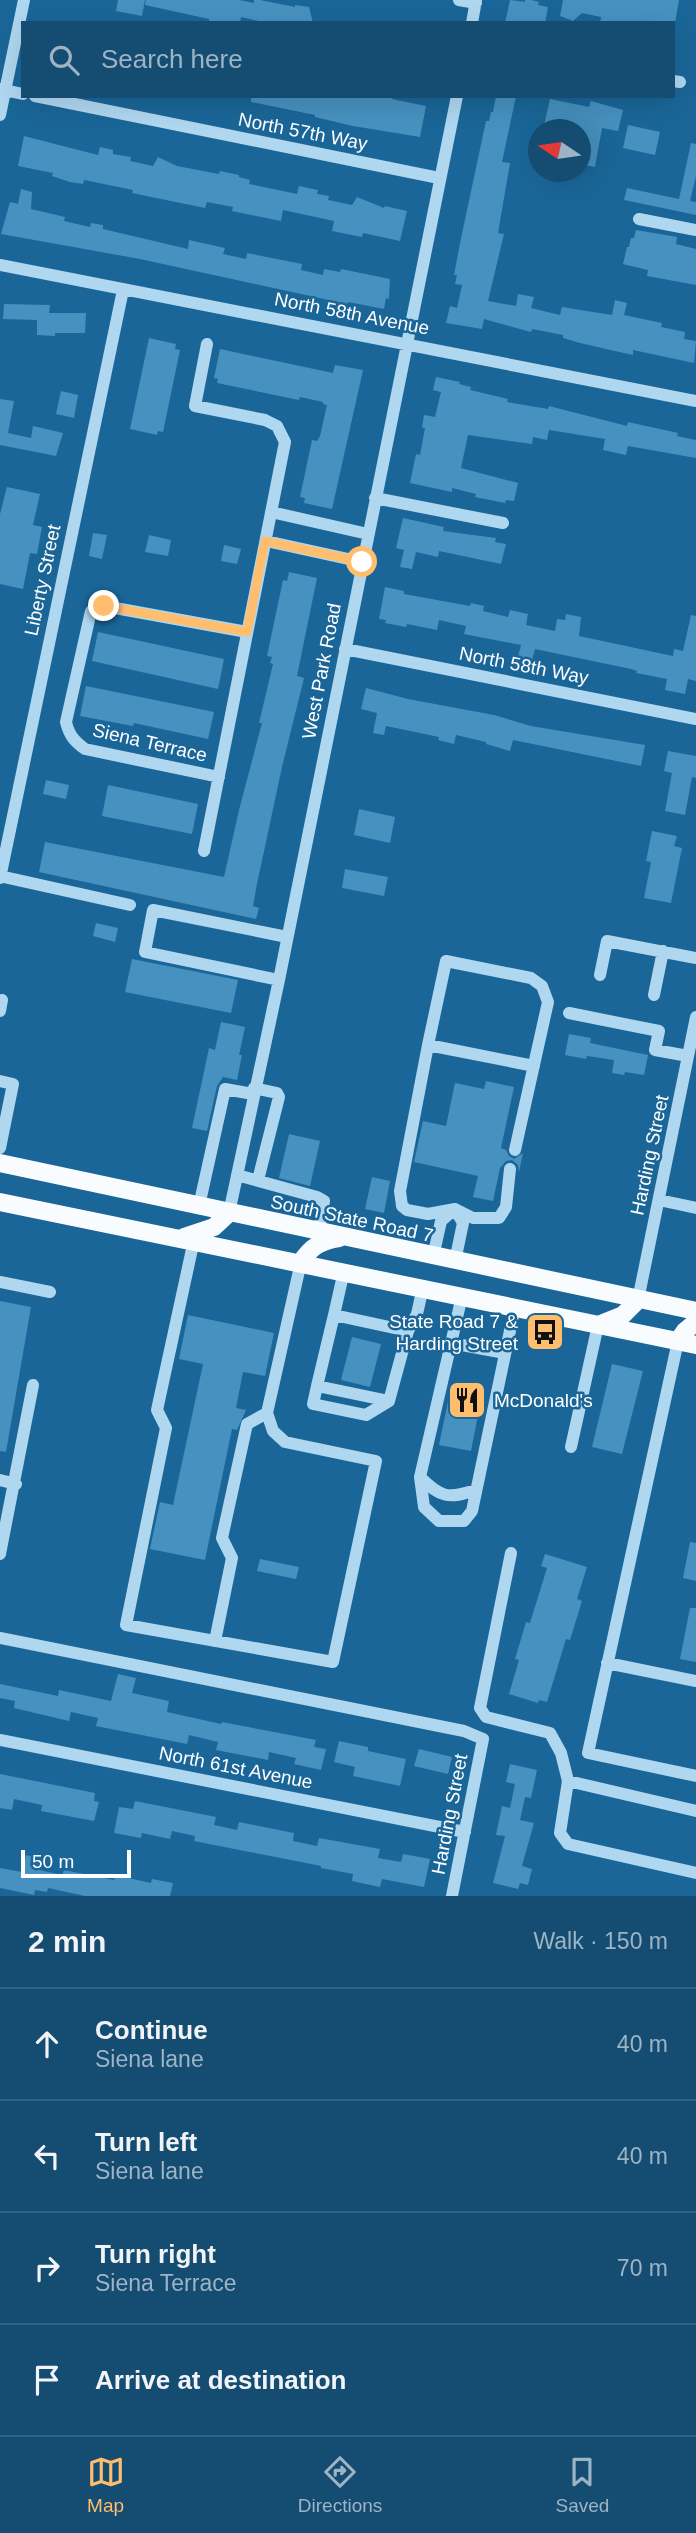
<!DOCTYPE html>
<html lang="en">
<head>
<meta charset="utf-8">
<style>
	body { margin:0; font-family:Arial,sans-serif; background:#1d5377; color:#f1f3f6 }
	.compass { position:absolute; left:528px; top:119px; width:63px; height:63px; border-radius:50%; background:#144c72; box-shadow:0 7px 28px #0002; rotate:283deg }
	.scale { position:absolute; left:21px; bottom:18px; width:110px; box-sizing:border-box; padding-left:7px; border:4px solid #fff; border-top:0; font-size:19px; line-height:24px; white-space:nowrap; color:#fff; -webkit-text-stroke:5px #1a6698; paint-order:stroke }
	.stop { position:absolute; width:21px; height:21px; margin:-16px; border:5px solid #ffbd6e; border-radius:50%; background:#fff }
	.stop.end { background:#ffbd6e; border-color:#fff; box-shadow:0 2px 7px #0008 }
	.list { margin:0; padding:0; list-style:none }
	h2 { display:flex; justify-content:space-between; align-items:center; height:91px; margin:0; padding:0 28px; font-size:30px }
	h2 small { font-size:23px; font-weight:400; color:#9db4c4 }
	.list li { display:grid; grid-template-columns:46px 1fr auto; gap:21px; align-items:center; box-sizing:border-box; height:112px; padding:0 28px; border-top:2px solid #336384 }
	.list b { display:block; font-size:26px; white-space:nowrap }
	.list p { margin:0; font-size:23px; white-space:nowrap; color:#9db4c4 }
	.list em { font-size:23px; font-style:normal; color:#9db4c4 }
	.icon { flex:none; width:38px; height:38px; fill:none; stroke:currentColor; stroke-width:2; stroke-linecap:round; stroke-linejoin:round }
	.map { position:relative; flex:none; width:696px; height:1896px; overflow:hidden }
	.search { position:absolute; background:#144c72; box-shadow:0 7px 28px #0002; left:21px; right:21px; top:21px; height:77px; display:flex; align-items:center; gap:18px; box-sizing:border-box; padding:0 24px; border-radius:0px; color:#9db4c4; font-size:26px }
	.sheet { height:539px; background:#144c72 }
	nav { display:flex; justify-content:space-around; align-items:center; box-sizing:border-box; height:98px; border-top:2px solid #336384; background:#144c72; font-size:19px; color:#9db4c4 }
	nav a { display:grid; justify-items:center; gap:4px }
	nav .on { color:#ffbd6e }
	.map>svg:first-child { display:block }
</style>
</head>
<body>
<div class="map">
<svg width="696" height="1896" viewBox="0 0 696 1896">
	<rect width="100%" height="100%" fill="#1a6698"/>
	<!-- building -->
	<path fill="#4791c0" d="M118 0H145L142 16 116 11Z
		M146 0H239L254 3V0H260L295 7V5L309 7 313 23H267L241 17 240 23H209V19L145 5Z
		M510 0 525 2V0H531L539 2 538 5 548 7 545 23H505Z
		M563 0H679L675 23H600L601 17 582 13 573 21 560 16Z
		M251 96H393L392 99 426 106 420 137 353 126 315 117V115L251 102Z
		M496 96H516L502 162 510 163 498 233 504 234 488 301 516 306 518 294 534 297 531 308 560 315 562 307 612 315 615 300 627 303 624 315 662 323 661 327 685 332 684 339 696 341 694 363 633 350V355L615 351 580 343 563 338V335L532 329 531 332 484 319 482 329 446 323 450 306 457 308 462 285 455 284 457 275H454L460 243 486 121H489L491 112H493Z
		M550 99 589 107 591 101 623 110 618 131 602 128 595 167 580 164V130H543Z
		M628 125 660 132 655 155 623 148Z
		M24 136 98 155 100 147 113 150V154L131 157 130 161 153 166 158 157 177 166 219 174 220 171 239 175V177L250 180 249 184 297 194 299 186 318 190 317 194 329 196 328 200 352 205 357 197 384 208 385 206 407 211 400 241 363 233 362 237 332 231 334 221 283 210 281 221 232 211 233 207 207 202 205 208 132 193 133 190 84 180 83 184 70 182 52 176 53 173 18 166Z
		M691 143 696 144V176L690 201 696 202V215L624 200 627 188 679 199Z
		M21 189 32 192 31 209 65 217 64 221 90 227 91 223 103 225V229L188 249 189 240 225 248 223 254 246 259 247 253 302 264 301 270 323 275 324 269 340 272 341 269 390 279 389 299 386 298 384 309 348 302 347 304 140 259 1 234 10 202 18 204Z
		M636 230 677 237 676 244 696 249V285L647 276 648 270 623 264 627 247H629L631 238H634Z
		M4 304 50 305 49 313H86L85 333H55V336L37 335V320L3 319Z
		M149 338 176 344 175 349 180 350 163 432 158 431 157 435 130 429Z
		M220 349 333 373 335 365 363 370 332 509 304 503 305 498 300 497 312 440 317 441 320 436 327 405 323 404V402L300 397 299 400 217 383 218 379 214 378Z
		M436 377 460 382 459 384 471 387 470 390 508 399 507 402 548 409 549 406 627 426 628 422 678 433 677 436 696 440V458L628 446 626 455 603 450 605 439 549 430 547 440 533 437 532 444 468 435 461 468 518 483 514 501 506 500 505 503 475 497 476 494 452 488V492L410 483 416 454 420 455 425 428H422L424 415 435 417 441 392 433 390Z
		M61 391 78 395 74 418 56 414Z
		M0 399 14 401 8 433 31 438 33 426 63 433 56 456 0 445Z
		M7 487 40 494 33 525 42 527 37 554 30 553 23 589 0 584V514Z
		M403 518 444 527 443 531 496 538 495 542 506 544 501 564 439 551 438 557 416 552 412 569 400 567 404 550 396 548Z
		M93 533 107 535 102 559 89 556Z
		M149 535 171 540 168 556 145 552Z
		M224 545 241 549 237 564 221 561Z
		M289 572 317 578 297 676 304 678 282 767 257 884 253 906 259 908 256 919 39 872 45 842 224 877 239 810 262 723H259L273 664 270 663 272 657 267 656 283 580 287 581Z
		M385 587 404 591V594L470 606 471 603 484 606 483 611 508 617 510 610 528 614 526 625 555 631 557 619 565 620 566 614 581 617 579 636 673 656 674 649 683 651 691 615 696 616V681L688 679 685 694 665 690 667 679 636 673 637 671 631 669 535 649 532 660 518 657 521 645 464 634 466 626 439 620 437 630 407 624 406 627 385 623 386 620 379 619Z
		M98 632 224 659 218 689 92 661Z
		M86 686 214 712 208 739 134 723 133 726 80 716Z
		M366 688 408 699 494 715 531 726 645 745 641 766 513 740 510 751 486 744V742L456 735 454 744 438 740 439 737 386 726 384 735 373 733 377 713 361 709Z
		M668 751 696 756V778L692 777 685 815 665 811 672 773 664 771Z
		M46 780 69 785 66 799 43 794Z
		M108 785 198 804 192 834 102 816Z
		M359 809 395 817 390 843 354 835Z
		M652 831 677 836 674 846 682 848 671 903 644 898 651 862 646 861Z
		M345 869 388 877 384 896 342 888Z
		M96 923 118 928 115 942 93 936Z
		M132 959 238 980 231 1013 125 992Z
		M221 1022 245 1027 239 1055H242L237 1080 223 1077 217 1086 207 1131 192 1128 209 1048 215 1050Z
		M569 1034 591 1038 590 1043 648 1055 644 1075 625 1072 624 1075 612 1073 614 1060 587 1056 586 1059 565 1055Z
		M486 1081 514 1087 501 1148 506 1150 509 1156 514 1159 523 1153 519 1172 518 1165 512 1160 506 1161 500 1168 493 1201 473 1197 478 1176 414 1162 423 1121 446 1126 455 1083 484 1089Z
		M289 1134 320 1141 310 1186 279 1178Z
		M372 1177 390 1181 384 1213 365 1209Z
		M0 1301 31 1307 6 1452 0 1451Z
		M188 1315 274 1333 265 1376 243 1372 236 1408 246 1410 237 1430 232 1429 205 1560 150 1549 160 1502 173 1505 203 1364 179 1359Z
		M352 1337 381 1344 370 1387 341 1380Z
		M612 1364 643 1371 622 1454 592 1447Z
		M451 1387 482 1394 471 1451 439 1445Z
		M690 1542 696 1543V1581L683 1578Z
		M545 1554 587 1567 577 1599 582 1601 570 1640 566 1639 547 1702 539 1700 538 1703 509 1694 519 1660 515 1659 526 1622 530 1623 547 1568 541 1566Z
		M260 1559 299 1567 296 1579 257 1571Z
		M690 1608H696V1662L680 1659Z
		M118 1674 136 1678 132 1693 169 1701 167 1712 221 1724 222 1722 316 1740 314 1747 326 1749 321 1770 294 1764 296 1758 269 1752 268 1760 216 1750 218 1742 189 1735 187 1744 96 1726 98 1718 71 1712 69 1721 14 1708 15 1701 0 1698V1684L58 1696 59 1690 111 1701Z
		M339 1741 368 1747V1751L406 1759 400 1786 353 1776 355 1767 334 1762Z
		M419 1749 452 1757 448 1774 414 1766Z
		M510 1764 537 1770 531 1798 525 1797 520 1820 534 1823 522 1866 532 1869 528 1885 520 1883 518 1889 493 1883 505 1836 496 1835 502 1806 510 1808 515 1784 506 1782Z
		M0 1774 95 1793 94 1801 99 1802 94 1821 41 1811 42 1805 14 1799 12 1810 0 1808Z
		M135 1801 216 1817 214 1825 237 1830 239 1822 294 1833 293 1841 317 1846 319 1838 380 1849 378 1858 401 1862 403 1854 430 1859 424 1887 382 1879 380 1887 352 1881 353 1874 321 1868V1866L194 1841 195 1836 172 1831 170 1839 142 1833 141 1838 114 1833 119 1807 133 1809Z
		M26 1855 41 1859 39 1870 62 1875 64 1870 114 1880 115 1875 151 1883 152 1879 173 1883 170 1896H85L48 1888 47 1892 35 1890 34 1895 0 1888V1868L22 1872Z"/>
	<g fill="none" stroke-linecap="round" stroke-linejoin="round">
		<!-- minor -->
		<path stroke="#afd7f0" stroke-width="12" d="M459 0 476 3
			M472 23 476 0
			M673 81 680 82
			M0 89 23 94
			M35 96 439 178
			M0 115 24 0
			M639 219 696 230
			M0 265 696 401
			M375 498 503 523
			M271 512 368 534
			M266 541 362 562
			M345 649 696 719
			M219 777 85 749C74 741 69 735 66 722L91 611 104 606 247 632
			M204 851 285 442 277 426 265 420 195 406 207 344
			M0 876 130 905
			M0 878 123 290
			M600 975 607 941 696 958
			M279 980 145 952 153 910 287 937
			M654 995 663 951
			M0 1011 2 1000
			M569 1013 659 1031 655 1050 688 1056
			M428 1045 400 1191 402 1206 407 1210 428 1214 455 1209 473 1218H499L506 1207 510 1169
			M0 1081 13 1084 0 1148
			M254 1088 277 1093 279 1097 258 1180
			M515 1150 548 1002 542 986 531 978 446 961 428 1045 534 1066
			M237 1175 317 1197 324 1201 319 1231
			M659 1200 696 1208
			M199 1206 225 1089 253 1094
			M229 1213 279 980 457 96
			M194 1240 157 1410 166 1428 126 1625 333 1662 376 1461 285 1442 273 1431 267 1413 301 1262
			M433 1257 441 1221 455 1209 463 1223 455 1261
			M344 1271 334 1315 408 1331
			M0 1282 50 1292
			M462 1296 420 1477 424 1507 439 1521H464L472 1511 515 1307
			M638 1300 696 1017
			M334 1315 317 1386 389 1401 408 1331 417 1314 423 1287
			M678 1341 588 1753 696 1776
			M451 1343 505 1353
			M317 1386 313 1404 366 1415 389 1401
			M571 1447 598 1325
			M420 1477C441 1498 448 1499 476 1490
			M0 1480 16 1484
			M511 1553 480 1708 486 1717 550 1733 561 1753 568 1781 560 1833 568 1844 696 1873
			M0 1554 33 1385
			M0 1638 464 1731 483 1739 452 1896
			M215 1641 232 1558 222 1538 247 1424 267 1413
			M607 1663 696 1681
			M0 1740 465 1832
			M568 1781 696 1811"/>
		<!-- major -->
		<path stroke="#f8fcff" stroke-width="18" d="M0 1163 696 1311
			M0 1202 696 1345
			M184 1237 214 1227 229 1213
			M301 1262C311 1247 320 1241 339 1238
			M598 1325 623 1315 638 1300
			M678 1341 685 1331 696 1322"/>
	</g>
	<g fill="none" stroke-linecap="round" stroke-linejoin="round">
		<!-- route -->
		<path stroke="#ffbd6e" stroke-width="9" d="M104 606 247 632 265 541 362 562"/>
	</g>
	<!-- icons -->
	<defs>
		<symbol id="bus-square" viewBox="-11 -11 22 22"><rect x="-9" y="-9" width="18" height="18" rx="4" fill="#ffbd6e" stroke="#1a6698"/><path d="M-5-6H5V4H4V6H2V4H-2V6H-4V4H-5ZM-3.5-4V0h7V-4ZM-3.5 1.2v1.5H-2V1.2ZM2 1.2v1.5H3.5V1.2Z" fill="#111"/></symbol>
		<symbol id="restaurant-square" viewBox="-11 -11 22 22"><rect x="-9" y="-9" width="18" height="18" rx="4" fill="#ffbd6e" stroke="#1a6698"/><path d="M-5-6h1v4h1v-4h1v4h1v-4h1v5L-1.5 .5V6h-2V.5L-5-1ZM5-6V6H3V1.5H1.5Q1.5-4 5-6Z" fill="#111"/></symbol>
	</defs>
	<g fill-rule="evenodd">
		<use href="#bus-square" x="523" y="1310" width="44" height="44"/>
		<use href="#restaurant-square" x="445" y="1378" width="44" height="44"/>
	</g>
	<g text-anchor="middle" stroke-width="5" stroke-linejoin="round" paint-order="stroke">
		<!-- street labels -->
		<g font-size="19" fill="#fff" stroke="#1a6698">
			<text transform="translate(303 131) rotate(11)" y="7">North 57th Way</text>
			<text transform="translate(352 313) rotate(11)" y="7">North 58th Avenue</text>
			<text transform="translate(42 580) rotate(-78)" y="7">Liberty Street</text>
			<text transform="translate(524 665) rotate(11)" y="7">North 58th Way</text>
			<text transform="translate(321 671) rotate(-79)" y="7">West Park Road</text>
			<text transform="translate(150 742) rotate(13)" y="7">Siena Terrace</text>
			<text transform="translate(649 1155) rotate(-78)" y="7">Harding Street</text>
			<text transform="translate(352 1218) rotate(12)" y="7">South State Road 7</text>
			<text transform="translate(236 1767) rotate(11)" y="7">North 61st Avenue</text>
			<text transform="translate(449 1814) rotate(-79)" y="7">Harding Street</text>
		</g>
		<!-- poi labels -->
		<g font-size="19" fill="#fff" stroke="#1a6698" text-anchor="end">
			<text x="518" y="1328">State Road 7 &amp;<tspan x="518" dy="22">Harding Street</tspan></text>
			<text x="494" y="1407" text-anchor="start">McDonald's</text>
		</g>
	</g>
</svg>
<svg class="compass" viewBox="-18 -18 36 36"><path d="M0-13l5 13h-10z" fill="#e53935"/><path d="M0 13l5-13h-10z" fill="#9db4c4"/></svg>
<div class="scale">50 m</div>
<div class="stop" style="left:362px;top:562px"></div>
<div class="stop end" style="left:104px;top:606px"></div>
<div class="search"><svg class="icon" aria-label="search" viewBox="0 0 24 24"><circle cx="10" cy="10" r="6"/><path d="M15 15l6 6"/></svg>Search here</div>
</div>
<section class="sheet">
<h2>2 min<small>Walk · 150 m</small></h2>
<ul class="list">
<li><svg class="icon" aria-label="ahead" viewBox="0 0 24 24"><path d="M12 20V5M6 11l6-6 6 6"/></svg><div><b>Continue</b><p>Siena lane</p></div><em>40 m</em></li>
<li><svg class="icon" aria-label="left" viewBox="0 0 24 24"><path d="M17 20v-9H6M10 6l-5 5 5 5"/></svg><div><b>Turn left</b><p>Siena lane</p></div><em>40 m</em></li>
<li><svg class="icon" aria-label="right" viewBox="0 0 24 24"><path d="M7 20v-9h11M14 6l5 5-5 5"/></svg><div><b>Turn right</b><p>Siena Terrace</p></div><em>70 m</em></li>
<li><svg class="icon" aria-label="arrive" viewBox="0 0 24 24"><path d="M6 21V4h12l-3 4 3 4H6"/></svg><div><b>Arrive at destination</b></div></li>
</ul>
</section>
<nav>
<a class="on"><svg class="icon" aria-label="map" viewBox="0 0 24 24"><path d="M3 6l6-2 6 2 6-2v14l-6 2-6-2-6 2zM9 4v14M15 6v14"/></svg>Map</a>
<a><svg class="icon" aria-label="directions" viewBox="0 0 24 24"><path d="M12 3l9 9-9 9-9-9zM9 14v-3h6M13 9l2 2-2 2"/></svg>Directions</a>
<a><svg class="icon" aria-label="saved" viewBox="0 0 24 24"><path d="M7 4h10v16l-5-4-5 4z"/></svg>Saved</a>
</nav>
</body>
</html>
